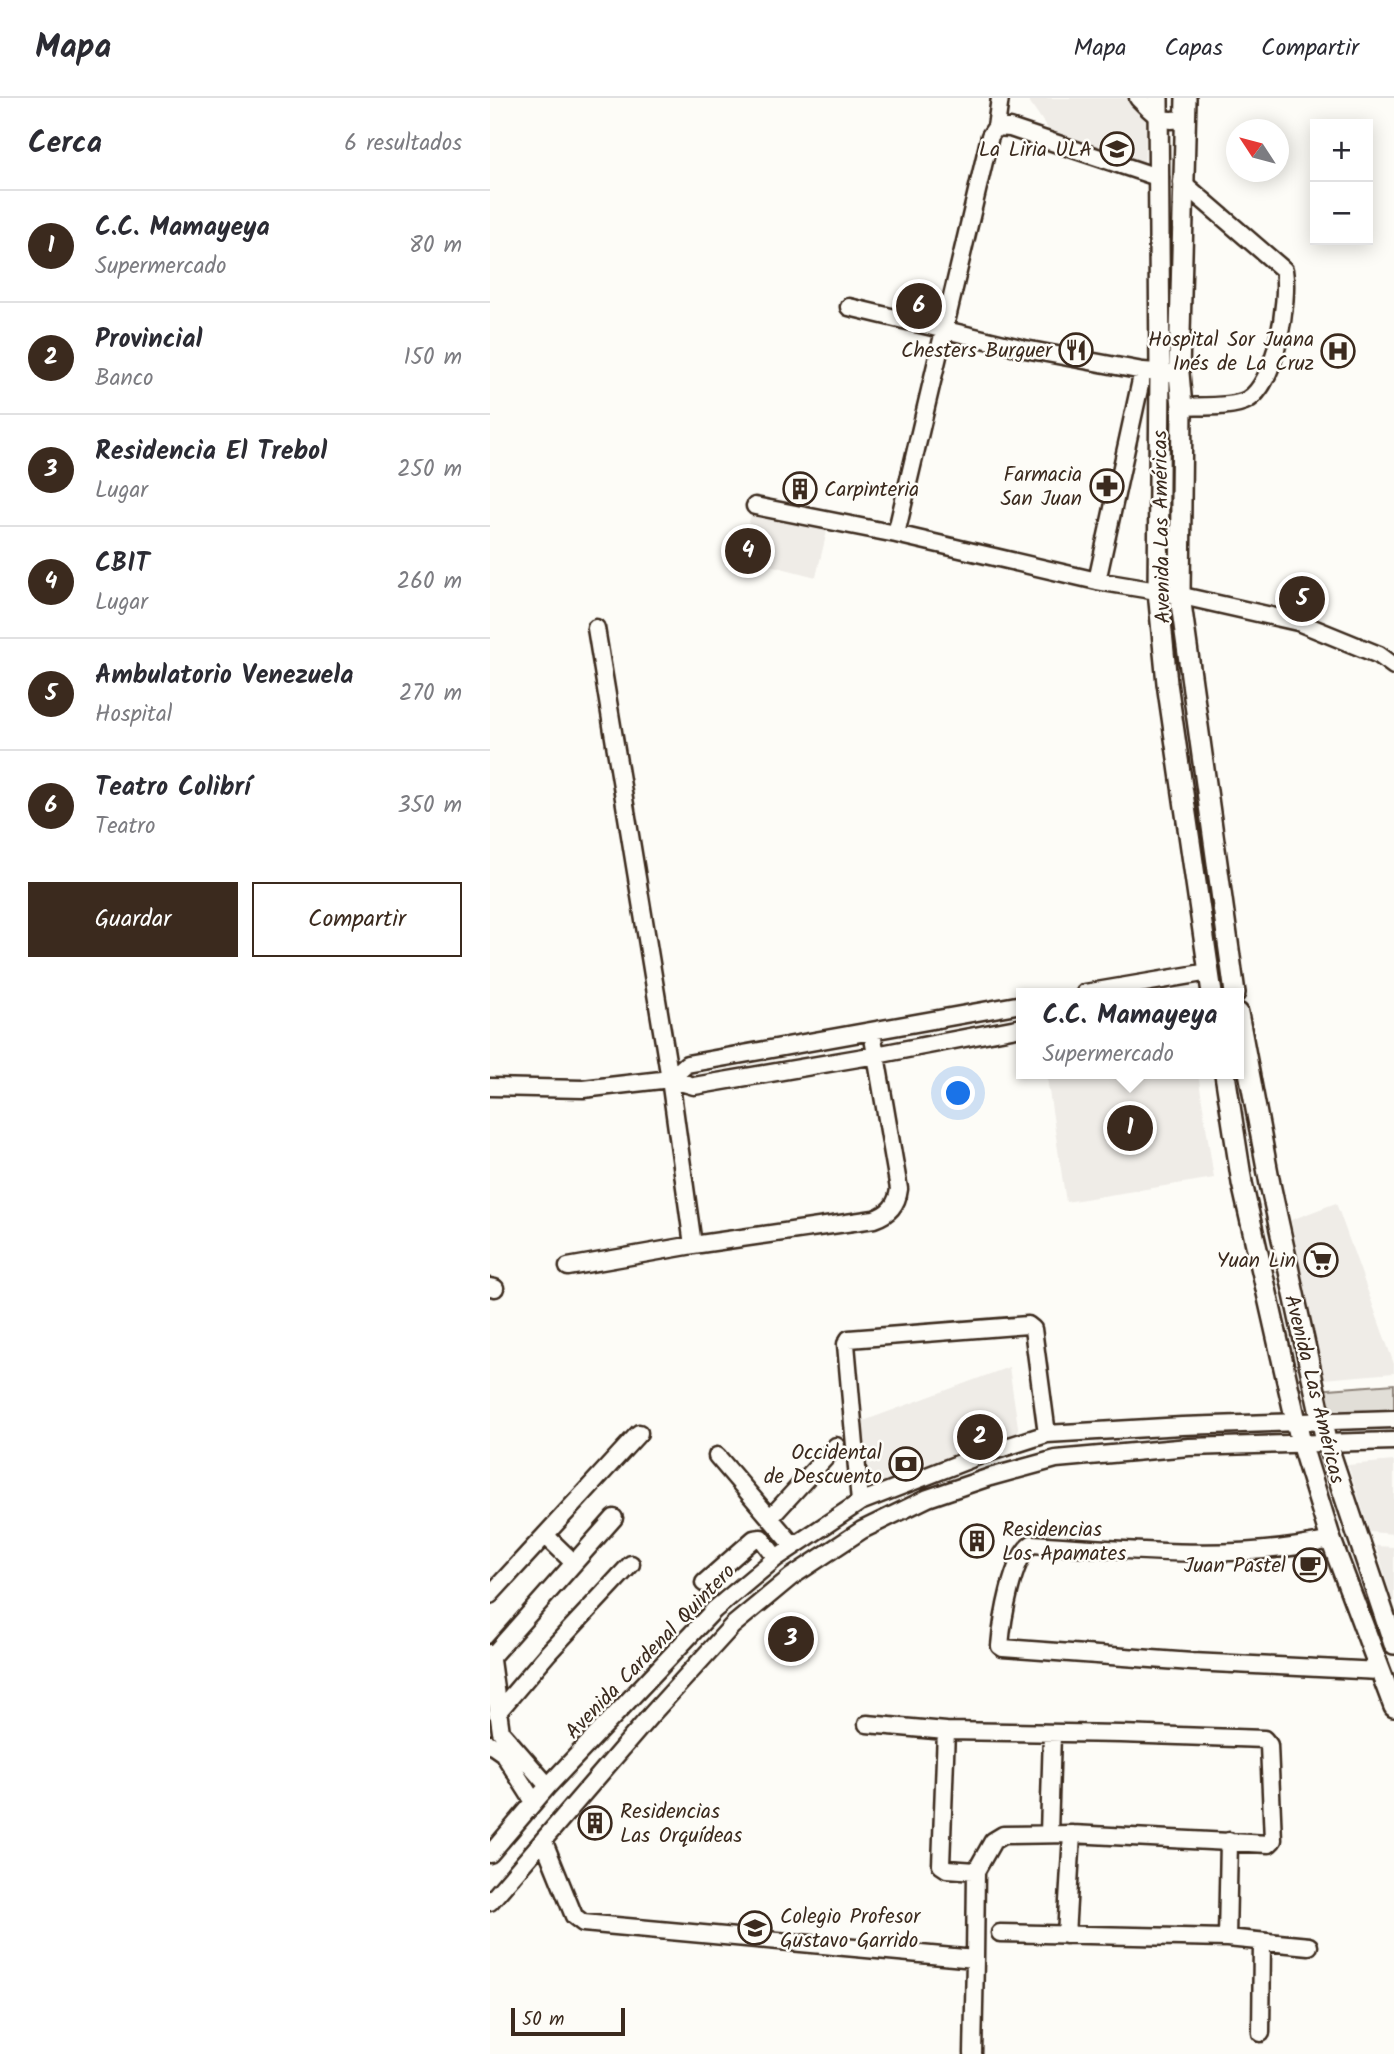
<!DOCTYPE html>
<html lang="es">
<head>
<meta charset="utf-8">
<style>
	body { margin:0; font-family:Kalam,sans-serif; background:#f7f7f7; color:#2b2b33 }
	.controls { position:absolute; right:21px; top:21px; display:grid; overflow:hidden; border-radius:0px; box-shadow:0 4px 18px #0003 }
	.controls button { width:63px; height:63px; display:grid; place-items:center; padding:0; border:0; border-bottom:2px solid #e1e1e2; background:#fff; color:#2b2b33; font:35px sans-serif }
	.compass { position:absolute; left:736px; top:21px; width:63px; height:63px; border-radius:50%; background:#fff; box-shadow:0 4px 18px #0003; rotate:306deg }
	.scale { position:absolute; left:21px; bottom:18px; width:114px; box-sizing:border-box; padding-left:7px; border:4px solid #3b2a1e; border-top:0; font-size:19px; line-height:24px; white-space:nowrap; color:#3b2a1e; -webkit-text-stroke:5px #fdfcf7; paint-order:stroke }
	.you { position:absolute; left:469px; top:996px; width:24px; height:24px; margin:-18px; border:5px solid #fff; border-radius:50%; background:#1a73e8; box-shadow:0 0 0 10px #1a73e833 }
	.badge { display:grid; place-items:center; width:46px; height:46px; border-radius:50%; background:#3b2a1e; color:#fff; font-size:23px; font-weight:700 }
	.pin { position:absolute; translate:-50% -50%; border:4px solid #fff; box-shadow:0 2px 7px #0006 }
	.popup { position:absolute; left:526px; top:890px; width:228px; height:91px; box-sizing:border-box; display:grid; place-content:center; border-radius:0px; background:#fff; filter:drop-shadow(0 2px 5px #0005); font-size:23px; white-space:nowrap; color:#7c7c81 }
	.popup b { font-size:26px; color:#2b2b33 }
	.popup::after { content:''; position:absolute; left:50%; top:100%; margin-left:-14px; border:14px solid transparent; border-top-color:#fff }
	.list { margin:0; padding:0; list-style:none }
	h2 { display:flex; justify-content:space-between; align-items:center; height:91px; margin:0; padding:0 28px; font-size:30px }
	h2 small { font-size:23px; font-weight:400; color:#7c7c81 }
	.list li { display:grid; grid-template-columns:46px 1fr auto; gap:21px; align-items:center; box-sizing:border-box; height:112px; padding:0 28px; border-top:2px solid #e1e1e2 }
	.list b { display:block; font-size:26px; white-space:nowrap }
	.list p { margin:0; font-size:23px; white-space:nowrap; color:#7c7c81 }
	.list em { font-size:23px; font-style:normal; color:#7c7c81 }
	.actions { display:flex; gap:14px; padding:21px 28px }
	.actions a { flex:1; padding:16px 0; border:2px solid #3b2a1e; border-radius:0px; text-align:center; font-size:24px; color:#3b2a1e }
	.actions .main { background:#3b2a1e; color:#fff }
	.map { position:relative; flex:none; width:904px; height:1956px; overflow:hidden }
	header { display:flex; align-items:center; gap:42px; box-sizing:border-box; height:98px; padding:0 35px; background:#fff; border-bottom:2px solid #e1e1e2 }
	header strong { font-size:33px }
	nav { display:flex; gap:38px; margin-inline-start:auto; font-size:24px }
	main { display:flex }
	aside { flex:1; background:#fff }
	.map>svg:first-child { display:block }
</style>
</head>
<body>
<header>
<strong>Mapa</strong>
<nav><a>Mapa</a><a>Capas</a><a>Compartir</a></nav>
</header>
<main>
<aside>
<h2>Cerca<small>6 resultados</small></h2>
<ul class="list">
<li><span class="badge">1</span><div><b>C.C. Mamayeya</b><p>Supermercado</p></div><em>80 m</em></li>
<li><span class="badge">2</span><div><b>Provincial</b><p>Banco</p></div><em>150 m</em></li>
<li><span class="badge">3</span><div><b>Residencia El Trebol</b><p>Lugar</p></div><em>250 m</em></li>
<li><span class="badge">4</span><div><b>CBIT</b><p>Lugar</p></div><em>260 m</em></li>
<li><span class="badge">5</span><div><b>Ambulatorio Venezuela</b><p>Hospital</p></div><em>270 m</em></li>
<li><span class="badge">6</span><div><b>Teatro Colibrí</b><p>Teatro</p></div><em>350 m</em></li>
</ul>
<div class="actions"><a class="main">Guardar</a><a>Compartir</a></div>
</aside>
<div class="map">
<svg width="904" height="1956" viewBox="0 0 904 1956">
	<rect width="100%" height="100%" fill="#fdfcf7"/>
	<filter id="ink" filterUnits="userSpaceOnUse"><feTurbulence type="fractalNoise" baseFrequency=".0143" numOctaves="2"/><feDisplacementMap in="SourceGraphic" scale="14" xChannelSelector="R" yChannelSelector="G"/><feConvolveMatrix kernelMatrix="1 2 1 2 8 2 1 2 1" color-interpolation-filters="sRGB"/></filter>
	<g filter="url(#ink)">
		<!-- built -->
		<path fill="#efece7" d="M537 0H658L654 70 648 71 560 34Z
			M263 411 338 429 326 479 248 459Z
			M582 976H708L724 1080 576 1104 557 980Z
			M846 1105 904 1266V1275L833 1281 801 1122Z
			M519 1269 530 1342 384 1399 368 1325Z
			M904 1363V1436L880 1434 858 1367Z
			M886 1448 904 1449V1507Z"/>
		<!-- green -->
		<path fill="#e1ded7" stroke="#8e847a" stroke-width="2" d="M904 1286V1322L833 1321 826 1292Z"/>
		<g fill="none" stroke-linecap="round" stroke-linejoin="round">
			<defs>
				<path id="minor" d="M648 0C664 16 670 27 695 20
					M506 29 520 30 670 80
					M359 209 535 251 653 273 680 275
					M692 309C709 308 743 310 757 302 786 286 799 203 794 172L692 84
					M265 408 406 436 607 483 679 495 808 524 889 557 904 568
					M406 436 500 38 506 29 510 0
					M607 483 653 273
					M106 530 180 981 203 1147
					M595 895 719 874
					M180 981 197 966 532 906
					M0 989 93 991 180 981 204 988 386 957 532 929
					M78 1169 203 1147 384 1121C399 1116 407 1107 409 1091L382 934
					M0 1189 5 1190
					M227 1358 303 1447
					M370 1404 356 1246 359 1241 538 1227 543 1231 557 1336
					M281 1419 346 1348
					M55 1437 84 1465
					M841 1442C743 1464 641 1452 542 1446 522 1459 512 1524 510 1548L513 1550 702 1564 890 1573
					M214 1485 264 1441 271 1440 286 1460
					M0 1497 149 1335
					M0 1555 11 1634 58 1688
					M1 1559 124 1420
					M7 1615 59 1554 141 1466
					M377 1626 456 1633 451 1767 457 1771 486 1773 485 1861
					M456 1633 631 1636 774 1641 779 1647 783 1742 779 1746 582 1736 513 1737 503 1743 486 1773
					M0 1646 13 1655 44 1704
					M559 1736 562 1636
					M54 1744 84 1818 93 1825 485 1861 483 1956
					M0 1756 58 1688 224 1512 286 1460 370 1404 491 1357 557 1336 692 1328 904 1321
					M0 1804 161 1617 242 1528 301 1479 372 1432 438 1400 500 1379 566 1361 699 1349 904 1343
					M510 1835 737 1840 819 1848
					M576 1837 582 1736
					M737 1840 739 1743
					M771 1935 772 1844"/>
				<path id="tertiary" d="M668 0 670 275 668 493 677 585 722 895
					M696 0 689 275 692 309 690 498 745 895
					M748 915 780 1086 836 1343 904 1546
					M735 976 752 1085 811 1345 841 1442 904 1609"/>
			</defs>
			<!-- minor casing -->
			<use href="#minor" stroke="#3b2a1e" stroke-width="21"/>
			<!-- tertiary casing -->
			<use href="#tertiary" stroke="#3b2a1e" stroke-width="24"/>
			<!-- minor -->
			<use href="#minor" stroke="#fdfcf7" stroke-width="16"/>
			<!-- tertiary -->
			<use href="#tertiary" stroke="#fdfcf7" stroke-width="19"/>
		</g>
	</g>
	<!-- icons -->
	<defs>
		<symbol id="university-ring" viewBox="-11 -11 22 22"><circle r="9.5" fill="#fdfcf7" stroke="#3b2a1e" stroke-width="1.5"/><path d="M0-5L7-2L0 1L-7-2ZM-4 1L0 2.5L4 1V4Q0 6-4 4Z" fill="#3b2a1e"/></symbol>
		<symbol id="restaurant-ring" viewBox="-11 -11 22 22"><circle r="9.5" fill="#fdfcf7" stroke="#3b2a1e" stroke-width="1.5"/><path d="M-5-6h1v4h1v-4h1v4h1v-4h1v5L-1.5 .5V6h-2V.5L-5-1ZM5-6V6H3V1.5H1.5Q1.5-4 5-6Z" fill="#3b2a1e"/></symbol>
		<symbol id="hospital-ring" viewBox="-11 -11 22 22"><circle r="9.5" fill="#fdfcf7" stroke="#3b2a1e" stroke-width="1.5"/><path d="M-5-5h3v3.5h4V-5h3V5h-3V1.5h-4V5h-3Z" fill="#3b2a1e"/></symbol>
		<symbol id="pharmacy-ring" viewBox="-11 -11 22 22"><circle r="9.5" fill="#fdfcf7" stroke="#3b2a1e" stroke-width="1.5"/><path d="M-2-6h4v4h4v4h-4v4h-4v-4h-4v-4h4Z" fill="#3b2a1e"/></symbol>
		<symbol id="building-ring" viewBox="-11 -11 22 22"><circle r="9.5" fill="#fdfcf7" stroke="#3b2a1e" stroke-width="1.5"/><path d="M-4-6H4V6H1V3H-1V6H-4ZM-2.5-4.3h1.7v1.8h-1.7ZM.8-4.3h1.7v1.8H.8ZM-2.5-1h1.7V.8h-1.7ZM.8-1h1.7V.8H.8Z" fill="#3b2a1e"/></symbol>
		<symbol id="supermarket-ring" viewBox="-11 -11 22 22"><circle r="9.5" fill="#fdfcf7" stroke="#3b2a1e" stroke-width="1.5"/><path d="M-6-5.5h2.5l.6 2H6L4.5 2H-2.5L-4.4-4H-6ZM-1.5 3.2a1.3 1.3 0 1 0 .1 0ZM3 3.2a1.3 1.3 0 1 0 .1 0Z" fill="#3b2a1e"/></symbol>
		<symbol id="bank-ring" viewBox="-11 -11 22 22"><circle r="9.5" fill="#fdfcf7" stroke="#3b2a1e" stroke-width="1.5"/><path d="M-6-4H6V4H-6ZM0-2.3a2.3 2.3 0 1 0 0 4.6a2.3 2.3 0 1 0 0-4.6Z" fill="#3b2a1e"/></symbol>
		<symbol id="cafe-ring" viewBox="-11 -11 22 22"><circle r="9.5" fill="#fdfcf7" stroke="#3b2a1e" stroke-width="1.5"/><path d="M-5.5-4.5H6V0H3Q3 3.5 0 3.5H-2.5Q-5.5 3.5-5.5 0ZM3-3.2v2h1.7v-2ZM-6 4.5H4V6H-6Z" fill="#3b2a1e"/></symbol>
		<symbol id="school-ring" viewBox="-11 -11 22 22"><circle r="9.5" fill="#fdfcf7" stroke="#3b2a1e" stroke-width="1.5"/><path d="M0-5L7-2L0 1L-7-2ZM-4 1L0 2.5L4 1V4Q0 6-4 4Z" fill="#3b2a1e"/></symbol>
	</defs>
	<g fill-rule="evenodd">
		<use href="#university-ring" x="608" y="32" width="38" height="38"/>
		<use href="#restaurant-ring" x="567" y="233" width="38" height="38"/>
		<use href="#hospital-ring" x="829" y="234" width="38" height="38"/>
		<use href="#pharmacy-ring" x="598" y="369" width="38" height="38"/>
		<use href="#building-ring" x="291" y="372" width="38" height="38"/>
		<use href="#supermarket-ring" x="812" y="1143" width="38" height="38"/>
		<use href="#bank-ring" x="397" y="1347" width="38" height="38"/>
		<use href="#building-ring" x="468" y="1424" width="38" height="38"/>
		<use href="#cafe-ring" x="801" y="1448" width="38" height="38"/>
		<use href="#building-ring" x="86" y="1706" width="38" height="38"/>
		<use href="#school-ring" x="246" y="1811" width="38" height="38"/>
	</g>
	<g text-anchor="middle" stroke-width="5" stroke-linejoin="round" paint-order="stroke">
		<!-- poi labels -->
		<g font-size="21" fill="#3b2a1e" stroke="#fdfcf7" text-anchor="end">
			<text x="602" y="58">La Liria ULA</text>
			<text x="824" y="248">Hospital Sor Juana<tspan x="824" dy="24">Inés de La Cruz</tspan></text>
			<text x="562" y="259">Chesters Burguer</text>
			<text x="592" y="383">Farmacia<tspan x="592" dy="24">San Juan</tspan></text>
			<text x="334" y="398" text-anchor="start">Carpinteria</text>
			<text x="806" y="1169">Yuan Lin</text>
			<text x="392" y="1361">Occidental<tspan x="392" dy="24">de Descuento</tspan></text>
			<text x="512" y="1438" text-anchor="start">Residencias<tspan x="512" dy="24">Los Apamates</tspan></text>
			<text x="796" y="1474">Juan Pastel</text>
			<text x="130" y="1720" text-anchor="start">Residencias<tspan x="130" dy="24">Las Orquídeas</tspan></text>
			<text x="290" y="1825" text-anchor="start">Colegio Profesor<tspan x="290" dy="24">Gustavo Garrido</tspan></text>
		</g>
		<!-- street labels -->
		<g font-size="21" fill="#3b2a1e" stroke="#fdfcf7">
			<text transform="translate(671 429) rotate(-91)" y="7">Avenida Las Américas</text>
			<text transform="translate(825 1291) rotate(76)" y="7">Avenida Las Américas</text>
			<text transform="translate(160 1553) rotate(-46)" y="7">Avenida Cardenal Quintero</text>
		</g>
	</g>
</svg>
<div class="controls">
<button>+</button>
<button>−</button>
</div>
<svg class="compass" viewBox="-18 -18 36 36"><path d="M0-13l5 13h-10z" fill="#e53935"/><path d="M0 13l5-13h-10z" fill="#7c7c81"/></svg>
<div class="scale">50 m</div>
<div class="you"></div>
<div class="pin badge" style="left:640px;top:1030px">1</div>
<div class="popup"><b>C.C. Mamayeya</b>Supermercado</div>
<div class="pin badge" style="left:490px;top:1339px">2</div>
<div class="pin badge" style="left:301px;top:1541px">3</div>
<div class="pin badge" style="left:258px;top:453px">4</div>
<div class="pin badge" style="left:812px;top:501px">5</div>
<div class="pin badge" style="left:429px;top:208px">6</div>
</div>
</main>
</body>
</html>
